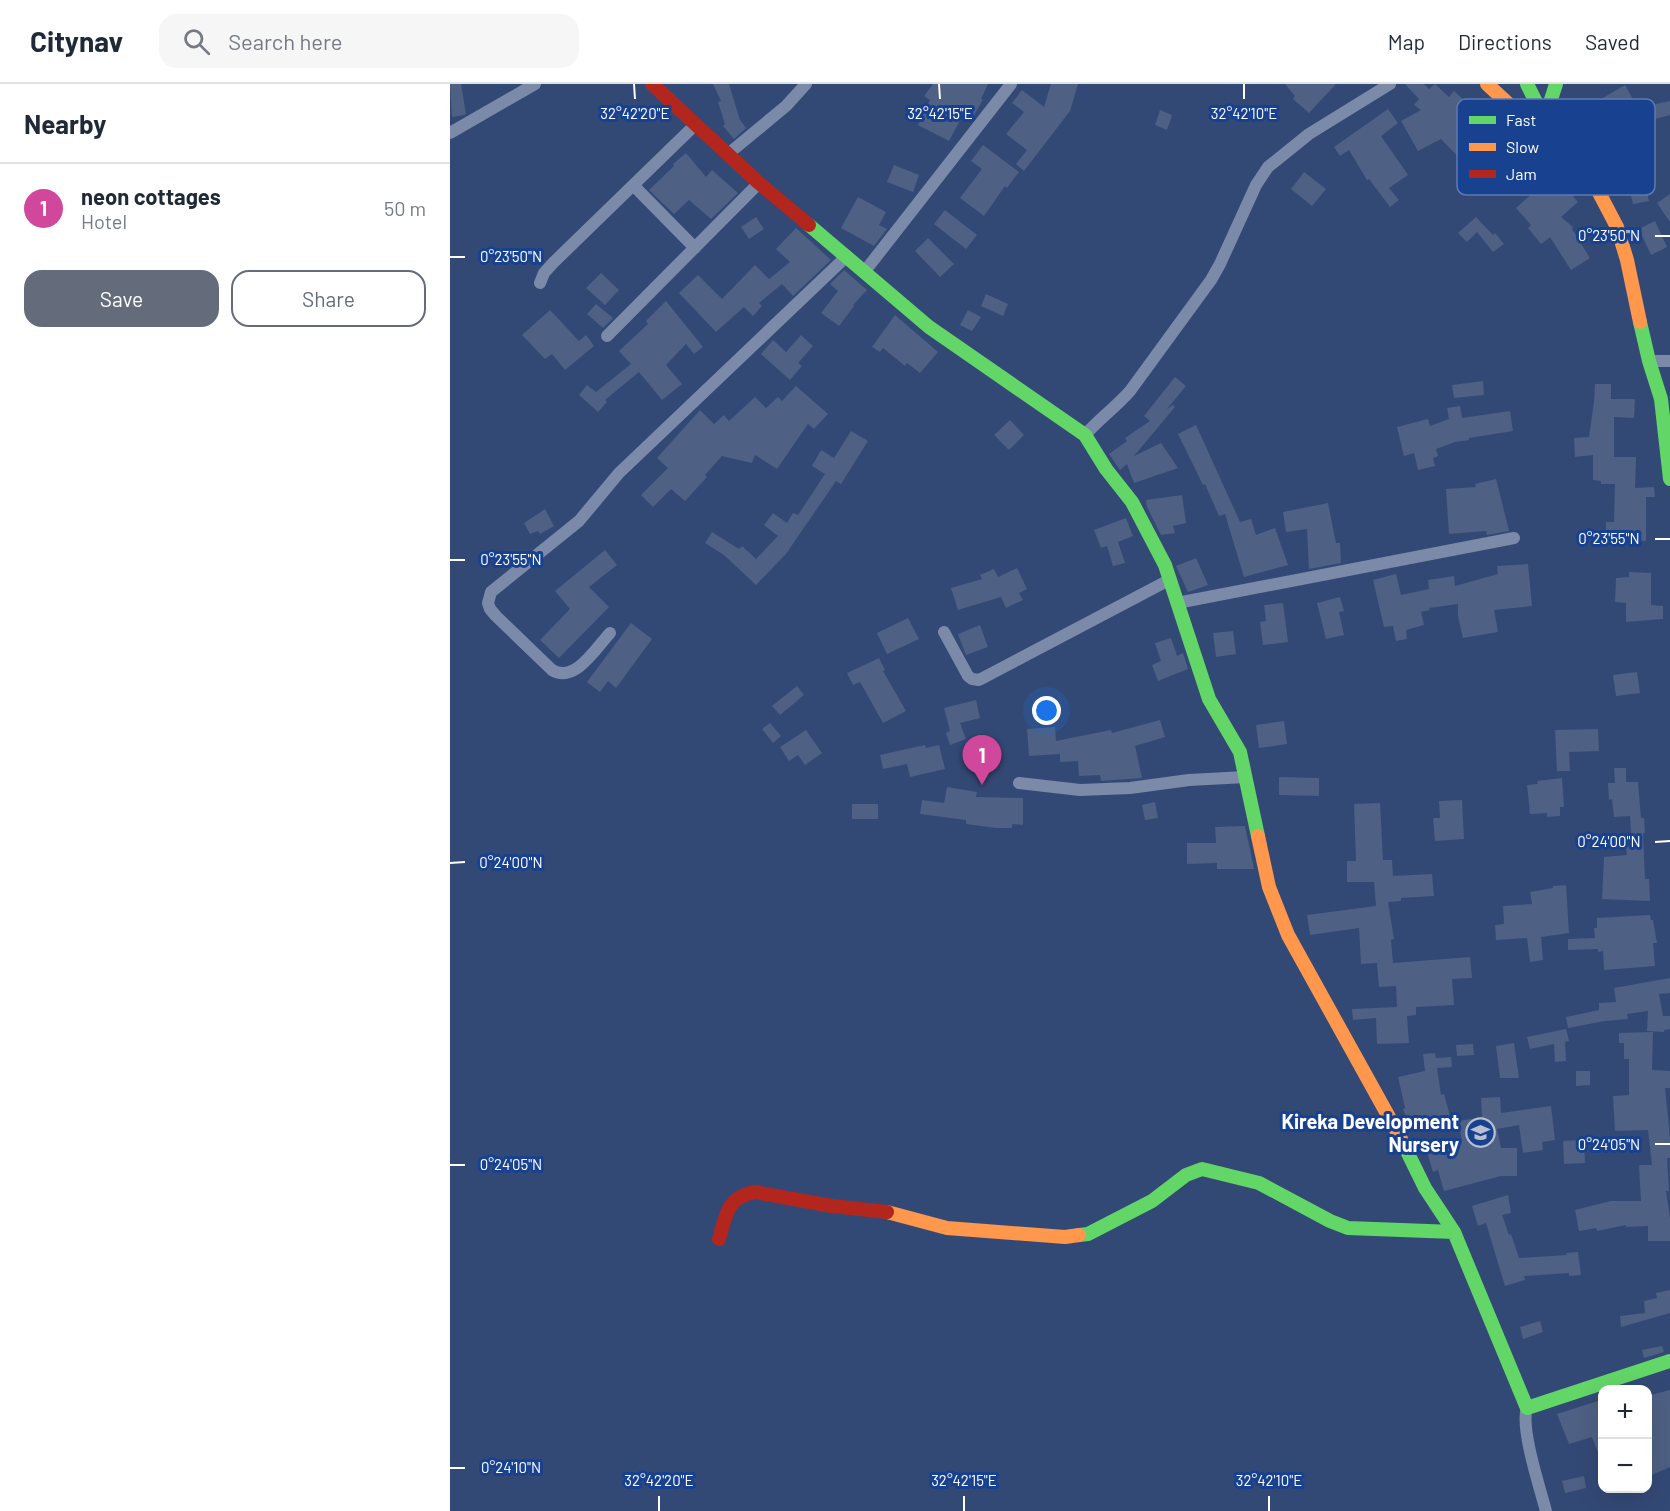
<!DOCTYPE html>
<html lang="en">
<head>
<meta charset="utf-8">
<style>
	body { margin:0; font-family:Barlow,sans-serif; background:#f6f6f7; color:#1f2937 }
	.controls { position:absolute; right:18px; bottom:18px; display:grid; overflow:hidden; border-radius:12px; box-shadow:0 6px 24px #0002 }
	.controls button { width:54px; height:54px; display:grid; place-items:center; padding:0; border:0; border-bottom:2px solid #e0e1e3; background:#fff; color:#1f2937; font:30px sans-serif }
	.you { position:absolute; left:597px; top:627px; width:21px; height:21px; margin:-15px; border:4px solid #fff; border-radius:50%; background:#1a73e8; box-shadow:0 0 0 9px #1a73e833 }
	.badge { display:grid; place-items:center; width:39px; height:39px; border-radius:50%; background:#646c7b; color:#fff; font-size:20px; font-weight:700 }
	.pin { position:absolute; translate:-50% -50px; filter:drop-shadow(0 2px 3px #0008) }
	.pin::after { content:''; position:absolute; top:32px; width:21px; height:18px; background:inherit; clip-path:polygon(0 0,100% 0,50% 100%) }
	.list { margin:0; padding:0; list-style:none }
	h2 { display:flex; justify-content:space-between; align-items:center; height:78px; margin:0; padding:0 24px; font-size:26px }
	h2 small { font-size:20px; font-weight:400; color:#747a83 }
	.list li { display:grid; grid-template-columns:39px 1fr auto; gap:18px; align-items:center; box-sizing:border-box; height:90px; padding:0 24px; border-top:2px solid #e0e1e3 }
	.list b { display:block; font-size:22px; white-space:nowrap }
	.list p { margin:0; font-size:20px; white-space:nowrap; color:#747a83 }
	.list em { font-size:20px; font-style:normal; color:#747a83 }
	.actions { display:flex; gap:12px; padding:18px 24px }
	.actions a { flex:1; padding:14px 0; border:2px solid #646c7b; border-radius:18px; text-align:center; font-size:21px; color:#646c7b }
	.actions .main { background:#646c7b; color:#fff }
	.icon { flex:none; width:33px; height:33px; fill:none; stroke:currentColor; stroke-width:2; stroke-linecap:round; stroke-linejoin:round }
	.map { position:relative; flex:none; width:1220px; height:1427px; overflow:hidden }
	header { display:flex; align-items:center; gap:36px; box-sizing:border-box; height:84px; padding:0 30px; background:#fff; border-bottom:2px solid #e0e1e3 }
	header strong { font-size:28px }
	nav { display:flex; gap:33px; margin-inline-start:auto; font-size:21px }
	.search { width:420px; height:54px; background:#f6f6f7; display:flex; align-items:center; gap:15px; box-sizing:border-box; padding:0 21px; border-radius:18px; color:#747a83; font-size:22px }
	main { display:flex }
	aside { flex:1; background:#fff }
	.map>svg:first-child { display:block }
</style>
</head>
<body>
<header>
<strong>Citynav</strong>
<div class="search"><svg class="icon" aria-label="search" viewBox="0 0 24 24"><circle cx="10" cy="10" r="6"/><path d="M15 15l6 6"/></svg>Search here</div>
<nav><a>Map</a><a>Directions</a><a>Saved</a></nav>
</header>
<main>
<aside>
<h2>Nearby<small></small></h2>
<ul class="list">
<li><span class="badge" style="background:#d1479c">1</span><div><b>neon cottages</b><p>Hotel</p></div><em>50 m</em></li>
</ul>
<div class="actions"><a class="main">Save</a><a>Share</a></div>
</aside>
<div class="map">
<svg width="1220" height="1427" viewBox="0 0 1220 1427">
	<rect width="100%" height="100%" fill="#334975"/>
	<!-- building -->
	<path fill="#4e6083" d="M0 0H11L16 30 14 31 2 33Z
		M263 0H279L290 36 296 44 284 55 273 42 275 40 268 18 271 17Z
		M483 0H538L531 15 533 16 521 36 513 31 499 57 468 41 480 16 474 12Z
		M601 0H628L620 27 574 87 566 80 577 66 556 50 574 28 562 19 572 6 594 23Z
		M835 0H886L859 29 843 15 845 12Z
		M955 0H974L979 5 985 0 999 13 1004 7 1027 28 1032 23 1051 44 1074 64 1062 77 1072 86 1056 104 1050 98 1042 108 1031 98 1053 73 1036 57 1012 77 991 55 968 67 951 37 971 26 964 21 969 15Z
		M1175 1 1184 17 1156 34 1196 71 1190 76 1199 117 1183 120 1175 86 1144 53 1129 28Z
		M1220 17V31L1184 41 1206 20Z
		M938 25 948 39 931 52 958 91 939 104 949 116 940 123 919 95 917 96 899 66 890 72 884 63Z
		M710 26 722 31 717 46 705 41Z
		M533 61 569 88 557 104 555 102 534 132 510 114 532 85 521 77Z
		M236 69 256 93 262 86 288 109 261 135 239 116 224 130 199 106 224 82 223 80Z
		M444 81 469 91 463 108 437 98Z
		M1091 84 1115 103 1128 118 1111 133 1123 143 1122 145 1140 174 1121 186 1100 153 1091 160 1078 144 1081 141 1066 124 1085 107 1078 101Z
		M854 88 876 105 862 122 841 105Z
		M1220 110V138L1207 119Z
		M408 113 436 128 429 141 437 145 424 162 391 144Z
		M495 126 527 151 516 165 484 140Z
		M306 133 314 145 299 155 291 143Z
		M1026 133 1043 151 1045 149 1054 160 1043 168 1027 148 1017 158 1008 149Z
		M1205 137 1217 163 1201 171 1189 145Z
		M346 144 381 176 343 212 332 200 309 219 312 222 303 232 294 223 266 248 229 209 248 191 272 215 305 181 319 195 340 178 326 165Z
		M478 154 504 180 490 193 465 167Z
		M394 186 417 206 403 221 404 222 389 242 371 229 388 207 380 200Z
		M151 189 169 206 155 221 136 204Z
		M536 210 558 220 553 232 531 222Z
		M216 217 253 263 244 270 236 260 216 281 232 300 212 316 189 288 155 316 157 318 148 328 129 311 137 301 146 308 181 280 169 267 198 240 196 237Z
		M146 220 163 234 153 244 137 230Z
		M100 226 129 257 136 251 144 262 115 286 102 270 95 275 72 251Z
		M518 226 531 233 522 247 510 241Z
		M445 231 488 268 470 289 457 279 455 282 433 264 430 268 422 263Z
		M351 251 363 262 348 279 352 282 340 296 311 270 323 256 336 268Z
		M725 293 736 302 717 325 723 321 725 323 684 372 711 359 728 384 684 399 677 380 670 386 659 370 677 357 675 354 700 337 694 332Z
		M1033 297 1034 311 1004 314 1002 301Z
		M1145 300H1161V315H1185L1184 334 1164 333V373H1186L1185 404 1204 403 1205 413H1196V457L1156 456V438H1164L1165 400H1151V397L1143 396V371L1125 373 1124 354 1139 353 1144 318Z
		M346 302 378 330 364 345 358 340 327 385 305 371 302 379 272 372 255 391 257 393 235 417 221 405 203 423 191 411 218 384 207 374 250 326 264 340 274 331 279 337 305 313 316 324 328 313 332 317Z
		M1010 322 1012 334 1060 327 1063 347 1019 354V356L1005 358 986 365 988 372 983 374 985 382 968 386 964 369 954 372 947 343 978 335 980 342 999 335 997 324Z
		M560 336 574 351 559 366 544 351Z
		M746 341 790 438 801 435 806 451 825 444 838 481 794 493 775 430 769 432 755 400 753 401 728 350Z
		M401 347 418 357 391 400 386 397 336 470 306 501 274 471 255 459 262 448 289 465 292 462 306 475 328 452 314 441 323 429 337 439 343 429 348 431 375 390 362 382 371 366 384 374Z
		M1046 395 1059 447 1037 451 1036 447 999 450 996 405 1026 403 1025 400Z
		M732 411 736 439 723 442 725 449 711 451 697 423 696 416Z
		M878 419 886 459H890L891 479 859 485 857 445 836 448 833 428Z
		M95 425 104 442 90 450 88 447 80 450 74 439Z
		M676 434 683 452 668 458 675 479 663 482 657 462 651 464 644 446Z
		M155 466 167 481 139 503 159 523 109 574 90 556 120 525 105 507Z
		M746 474 758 501 738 508 726 482Z
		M1078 480 1082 522 1044 526 1048 548 1013 554 1008 532V520L979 524 980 526 971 528 974 541 956 546 957 555 946 557 943 542 934 543 923 496 946 490 951 511 979 505 978 496 1004 492 1005 502 1048 490 1047 482Z
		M567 484 577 505 569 509 573 516 556 524 551 513 508 526 501 504 532 495 530 491 544 485 548 493Z
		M1179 488 1201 489V521L1213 522V535L1176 538V519L1165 518 1166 494 1179 493Z
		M890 513 894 527 889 528 894 551 876 555 867 519Z
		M833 519 838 558 813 561 810 538 816 537 814 521Z
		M458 534 469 555 437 570 427 549Z
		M181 539 202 555 166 604 158 597 150 608 137 598Z
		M530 541 538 563 516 571 508 550Z
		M783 547 786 570 766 573 763 549Z
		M721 554 727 572 733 569 738 585 708 597 702 581 711 577 705 559Z
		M429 574 435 586 433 587 456 627 433 639 410 598 403 601 397 589Z
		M1187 588 1190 609 1166 612 1163 591Z
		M347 602 354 611 330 631 322 622Z
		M526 616 530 634 510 639 516 655 500 661 496 649 500 647 494 624Z
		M710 636 715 653 685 662 692 694 651 697 650 691 629 692 628 677 610 678V670L579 672 577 645 605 643 606 657 661 646 662 649Z
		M834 637 837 660 809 664 806 641Z
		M320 639 331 652 323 659 312 645Z
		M1148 645 1149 667 1119 668 1120 687H1107L1105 646Z
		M356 646 372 669 355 681 348 671 339 677 330 663Z
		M475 661 476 664 489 661 495 685 460 693 457 680 433 685 430 671Z
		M1164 684H1176V698H1188L1191 734H1194L1195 749H1193L1195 795H1199L1200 817 1152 815 1154 773 1177 771 1176 763H1182L1180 732 1164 733 1162 715 1159 716 1158 699H1165Z
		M829 693 869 694V712L829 711Z
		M1112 694 1114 723H1110V732L1097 733V729L1080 730 1077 701 1088 700 1087 697Z
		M497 703 527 708 526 713 573 714V741L562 740V744H546L516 740V736L470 730 472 716 494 719Z
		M1012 716 1014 755 985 757 983 734H990L989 717Z
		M705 718 708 734 695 736 692 721Z
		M930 719 933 776H942L943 792 982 790 984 812 951 814V817L938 818 944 855 941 856 943 879 1020 873 1022 894 1002 895 1004 921 966 923V931L957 932 959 959 927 960 926 934 903 936 902 925 947 923 946 902 929 903 927 879 911 880 909 844 860 851 857 831 926 822 924 798H897V777H906L904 720Z
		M402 720H428V735H402Z
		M795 742 804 785H767V779L737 780V759H766L765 743Z
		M1116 801 1119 849 1091 853 1093 876 1080 878 1077 854 1046 856 1045 841 1054 840 1053 822 1082 820 1080 808 1103 804V802Z
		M1200 831 1201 836H1203L1207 859H1203L1205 882 1154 886 1153 867 1148 868V865L1118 866V855L1145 854 1144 844H1147V834Z
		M1220 894V909L1209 910 1213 932H1220V945L1214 946V948L1197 947 1198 927 1177 930 1178 935 1155 937 1118 944 1116 933 1149 926V919L1166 918 1164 904Z
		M1116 945 1119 957 1115 958 1116 977 1105 978 1104 960 1080 965 1077 953Z
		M1203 948 1202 986 1220 987V1004H1215L1220 1054V1074H1217L1219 1107H1216L1220 1134V1157H1198V1142L1176 1143V1141L1147 1147 1146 1144 1129 1147 1125 1126 1161 1117H1191L1189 1081H1202L1198 1046 1165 1047 1163 1012 1179 1011V975H1174V959H1169V949Z
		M1064 959 1069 994H1050L1046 962Z
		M1023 960 1024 971 1007 972 1006 961Z
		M985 969 986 974 1001 973 1002 983 987 984 991 1011 994 1010 1000 1032 961 1045 953 1025 955 1024 948 993 975 987 973 970Z
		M1126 987H1140V1001L1126 1002Z
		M1050 1013 1051 1029 1101 1022 1105 1056 1092 1058 1093 1066 1073 1069 1069 1041 1047 1045 1051 1064H1067V1092H1051L994 1107 988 1086 983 1088 977 1068 1012 1059 1009 1037 1032 1033 1031 1014Z
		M1134 1056 1135 1079 1114 1080 1113 1057Z
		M1058 1111 1061 1129 1052 1131 1059 1151 1061 1150 1069 1174 1117 1171 1116 1169 1128 1168 1131 1191 1119 1192V1189L1074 1192 1075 1196 1055 1202 1036 1139 1028 1142 1022 1122Z
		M1220 1206V1229L1171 1243 1170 1232 1195 1229 1194 1217 1207 1214 1206 1209Z
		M1090 1237 1093 1248 1073 1255 1070 1243Z
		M1212 1262 1214 1268 1194 1274 1192 1266Z
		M1220 1306V1383L1197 1393V1312Z
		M1148 1317 1152 1328V1379L1142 1353 1119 1360 1107 1330Z
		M1134 1392 1136 1404 1115 1409 1112 1397Z"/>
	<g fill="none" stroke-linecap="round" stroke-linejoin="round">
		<!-- street -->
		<path stroke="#7b8aa8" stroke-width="12" d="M0 49 85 0
			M278 70 336 22 356 0
			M183 101 245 164
			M415 187 561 0
			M90 199 94 189 103 179 246 40
			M157 252 309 99
			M1199 277H1220
			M635 351C649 335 666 323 680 307L761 196 770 180 806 101 818 83 859 50 940 0
			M727 519 1064 454
			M494 548 518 592 522 595 529 596 719 496
			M160 549C146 564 125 600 102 586L46 532 40 525 38 519 41 508 129 437 169 389 397 172
			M569 699 630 706 680 704 739 696 796 693
			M1077 1324C1070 1344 1090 1404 1096 1427"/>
		<!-- fast -->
		<path stroke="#63d668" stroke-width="14" d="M1077 0 1098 42 1111 60
			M1098 40 1099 22 1106 0
			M359 141 479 243 635 351 656 385 682 418 715 481 759 615 790 668 808 752
			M1190 238 1199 277 1211 315 1220 395
			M950 1053 975 1104 1004 1148 1077 1324 1220 1277
			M629 1151 638 1150 702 1117 736 1091 752 1085 809 1099 880 1137 898 1144 1004 1148"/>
		<!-- slow -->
		<path stroke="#ff974d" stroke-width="14" d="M1037 0 1144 99 1167 143 1177 176 1190 238
			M808 752 819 803 838 851 950 1053
			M437 1128 497 1144 615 1153 629 1151"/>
		<!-- jam -->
		<path stroke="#b3261e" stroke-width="14" d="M202 0 309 99 359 141
			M269 1155C276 1131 277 1113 305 1108L382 1122 437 1128"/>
	</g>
	<!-- ticks -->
	<path fill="none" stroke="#fff" stroke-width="2" d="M184 0 185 15M489 0 490 15M794 0V15M1205 152H1220M0 173H15M1205 455H1220M0 476H15M1205 758 1220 757M0 779 15 778M1205 1060H1220M0 1081H15M0 1384H15M209 1412V1427M514 1412V1427M819 1412V1427"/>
	<!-- icons -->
	<defs>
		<symbol id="school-ring" viewBox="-11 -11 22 22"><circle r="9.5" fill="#184190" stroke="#b8bfcf" stroke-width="1.5"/><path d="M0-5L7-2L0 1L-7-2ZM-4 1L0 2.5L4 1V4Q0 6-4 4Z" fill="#b8bfcf"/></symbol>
	</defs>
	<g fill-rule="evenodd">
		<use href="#school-ring" x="1014" y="1032" width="33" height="33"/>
	</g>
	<g text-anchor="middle" stroke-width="6" stroke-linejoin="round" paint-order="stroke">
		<!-- poi labels -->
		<g font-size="20" font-weight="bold" fill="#fff" stroke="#184190" text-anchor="end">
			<text x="1009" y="1045">Kireka Development<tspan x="1009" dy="23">Nursery</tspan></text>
		</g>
	</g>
	<!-- legend -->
	<rect x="1007" y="15" width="198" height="96" rx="9" fill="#184190" stroke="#5d7ab1" stroke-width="1.5"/>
	<rect x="1019" y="32" width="27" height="8" fill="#63d668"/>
	<rect x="1019" y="59" width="27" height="8" fill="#ff974d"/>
	<rect x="1019" y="86" width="27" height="8" fill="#b3261e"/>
	<g font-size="16" fill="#fff">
		<text x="1056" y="42">Fast</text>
		<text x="1056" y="69">Slow</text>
		<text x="1056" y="96">Jam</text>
	</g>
	<g font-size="15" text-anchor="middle" fill="#fff" stroke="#184190" stroke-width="6" stroke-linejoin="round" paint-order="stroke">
		<text x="185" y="35">32°42'20"E</text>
		<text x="490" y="35">32°42'15"E</text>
		<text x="794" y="35">32°42'10"E</text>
		<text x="1159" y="157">0°23'50"N</text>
		<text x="61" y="178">0°23'50"N</text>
		<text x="1159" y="460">0°23'55"N</text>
		<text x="61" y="481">0°23'55"N</text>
		<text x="1159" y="763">0°24'00"N</text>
		<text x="61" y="784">0°24'00"N</text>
		<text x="1159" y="1066">0°24'05"N</text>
		<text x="61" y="1086">0°24'05"N</text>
		<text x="61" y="1389">0°24'10"N</text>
		<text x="209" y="1402">32°42'20"E</text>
		<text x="514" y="1402">32°42'15"E</text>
		<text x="819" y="1402">32°42'10"E</text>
	</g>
</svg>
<div class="controls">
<button>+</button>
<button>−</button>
</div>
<div class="you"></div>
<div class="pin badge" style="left:532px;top:701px;background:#d1479c">1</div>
</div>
</main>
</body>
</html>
